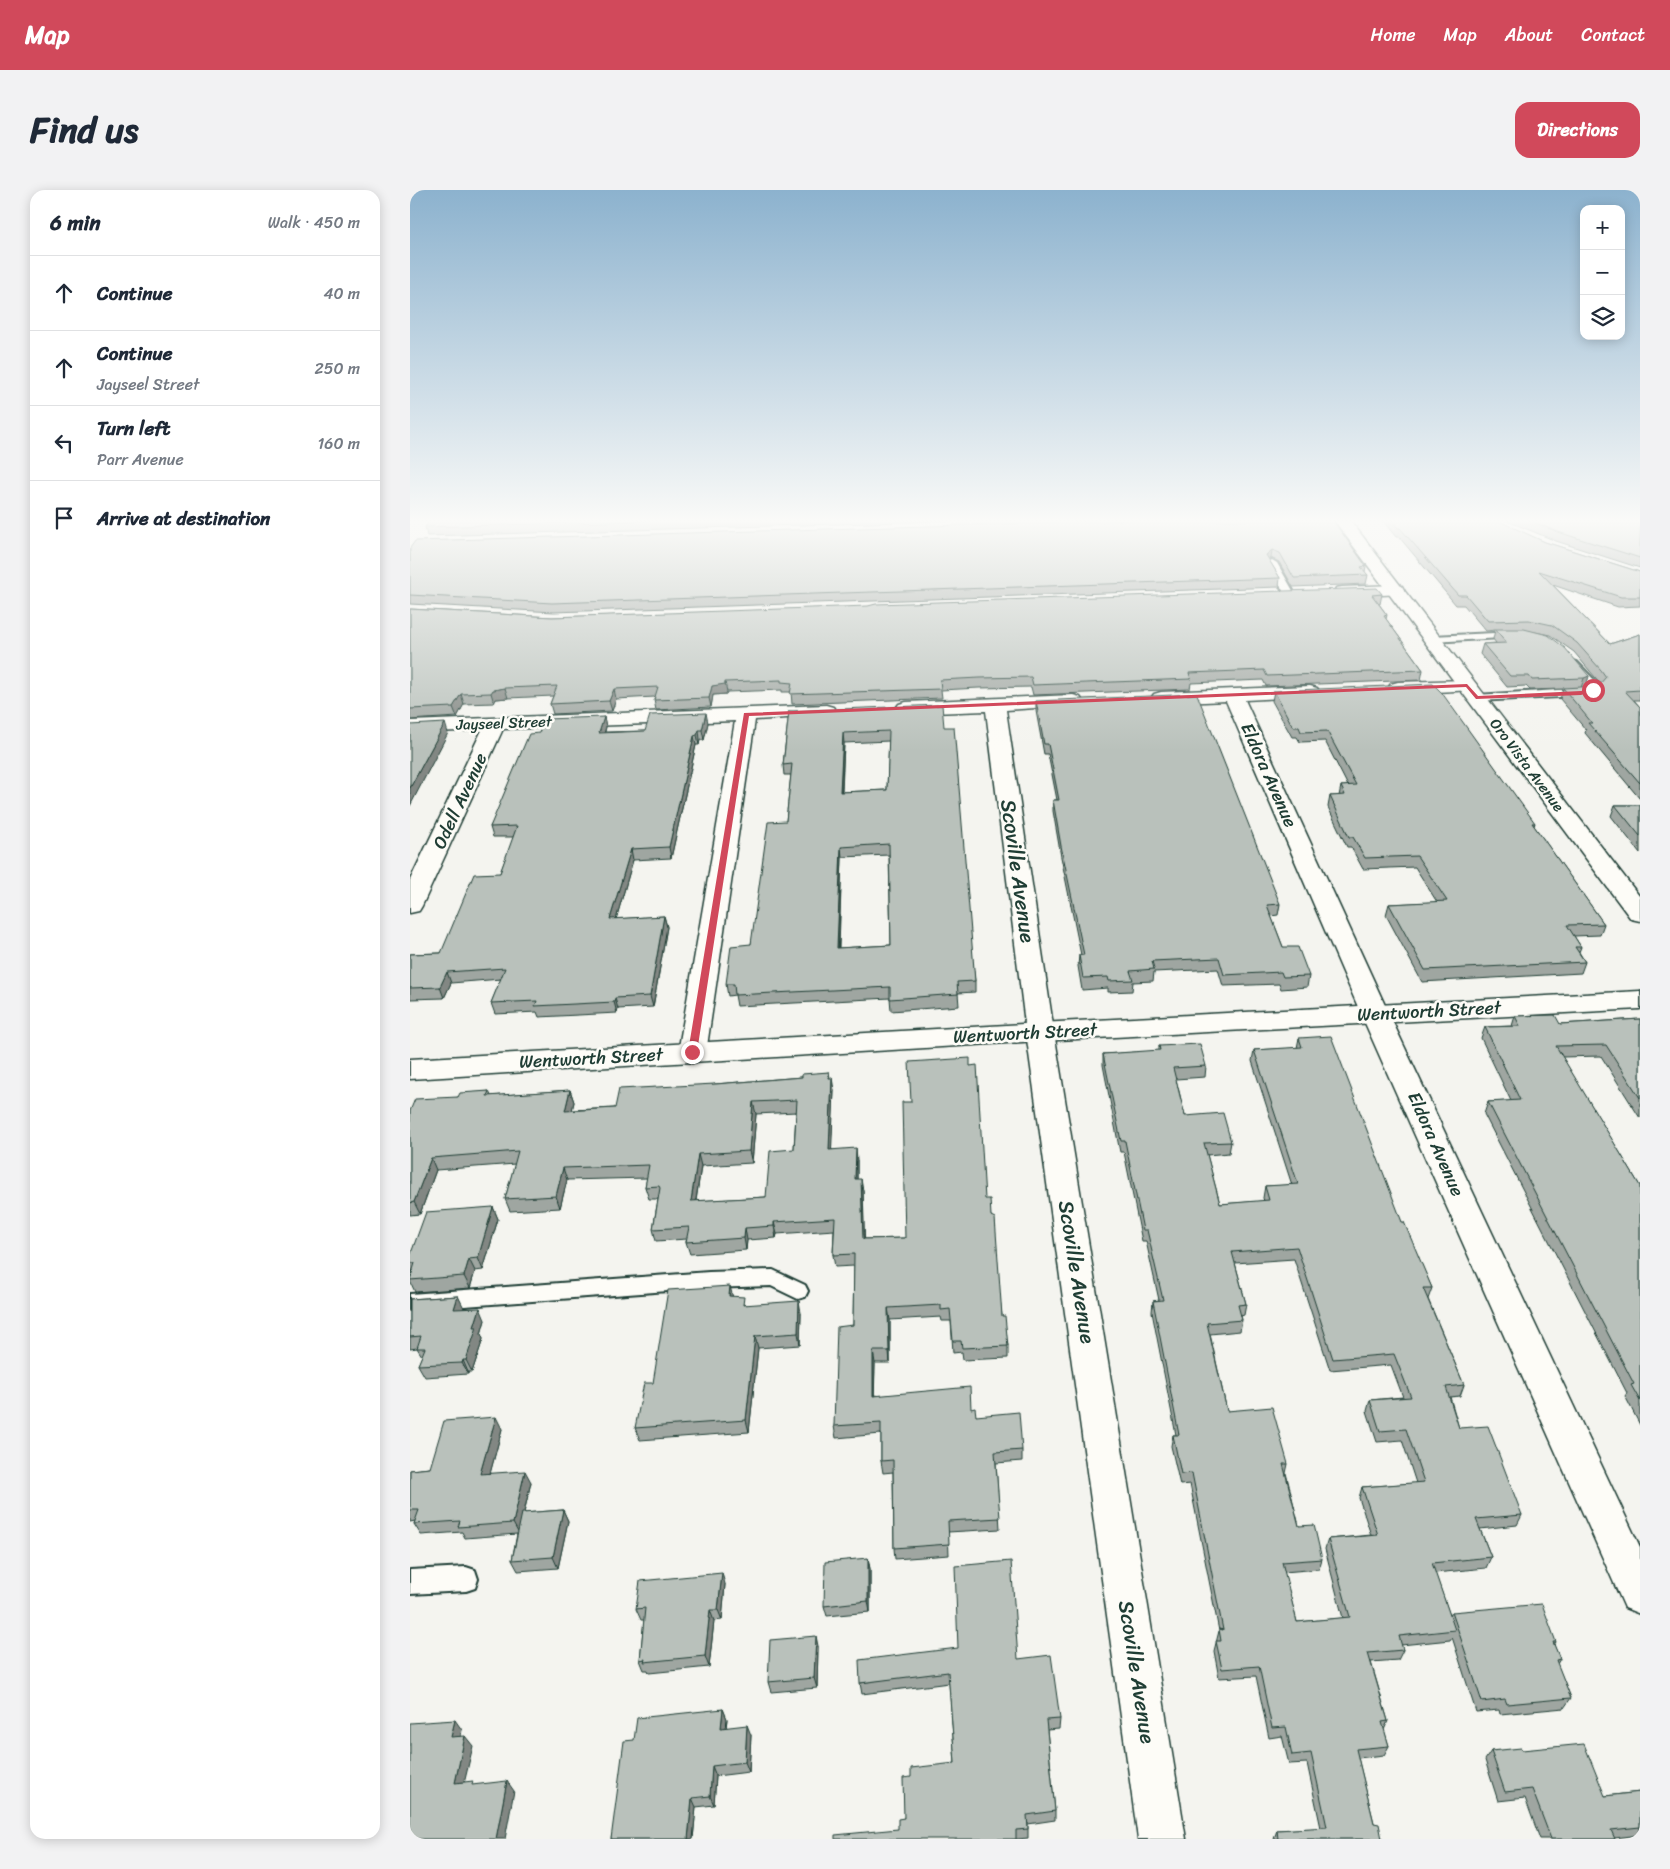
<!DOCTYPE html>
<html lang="en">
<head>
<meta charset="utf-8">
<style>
	body { margin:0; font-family:Sriracha,sans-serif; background:#f2f2f3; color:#1f2937 }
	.controls { position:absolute; right:15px; top:15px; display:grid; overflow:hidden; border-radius:10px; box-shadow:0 2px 12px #0003 }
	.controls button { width:45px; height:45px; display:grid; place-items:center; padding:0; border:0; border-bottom:1px solid #e0e1e3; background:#fff; color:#1f2937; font:25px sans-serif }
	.stop { position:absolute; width:15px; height:15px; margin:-11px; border:4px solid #d1495b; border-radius:50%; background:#fff }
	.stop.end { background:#d1495b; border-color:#fff; box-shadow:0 1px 5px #0008 }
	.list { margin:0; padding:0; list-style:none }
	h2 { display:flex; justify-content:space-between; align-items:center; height:65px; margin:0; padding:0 20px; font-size:21px }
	h2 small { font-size:16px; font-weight:400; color:#747a83 }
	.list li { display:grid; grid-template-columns:32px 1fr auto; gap:15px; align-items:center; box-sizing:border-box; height:75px; padding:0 20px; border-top:1px solid #e0e1e3 }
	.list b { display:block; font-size:19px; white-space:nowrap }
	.list p { margin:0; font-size:16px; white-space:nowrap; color:#747a83 }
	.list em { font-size:16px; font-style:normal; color:#747a83 }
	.icon { flex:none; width:28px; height:28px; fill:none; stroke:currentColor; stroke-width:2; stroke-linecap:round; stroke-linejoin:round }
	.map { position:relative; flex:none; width:1230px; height:1649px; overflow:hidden; border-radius:15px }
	header { display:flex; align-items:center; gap:30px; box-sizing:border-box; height:70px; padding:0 25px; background:#d1495b; color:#fff }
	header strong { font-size:24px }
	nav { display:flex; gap:28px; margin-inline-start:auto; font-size:18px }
	.intro { display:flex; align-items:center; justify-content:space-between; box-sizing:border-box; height:120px; padding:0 30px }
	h1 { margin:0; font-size:35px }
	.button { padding:12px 22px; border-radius:15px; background:#d1495b; color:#fff; font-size:18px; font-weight:700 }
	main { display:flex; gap:30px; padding:0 30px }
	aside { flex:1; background:#fff; border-radius:15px; box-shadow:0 2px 12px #0003 }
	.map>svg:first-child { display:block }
</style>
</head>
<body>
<header>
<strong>Map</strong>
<nav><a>Home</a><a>Map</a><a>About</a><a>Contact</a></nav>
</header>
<div class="intro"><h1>Find us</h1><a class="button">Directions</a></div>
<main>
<aside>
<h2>6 min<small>Walk · 450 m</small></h2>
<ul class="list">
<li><svg class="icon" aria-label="ahead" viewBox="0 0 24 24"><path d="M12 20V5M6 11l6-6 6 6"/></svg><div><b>Continue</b></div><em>40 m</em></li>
<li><svg class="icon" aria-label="ahead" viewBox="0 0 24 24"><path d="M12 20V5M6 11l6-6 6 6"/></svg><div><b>Continue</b><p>Jayseel Street</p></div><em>250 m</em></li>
<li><svg class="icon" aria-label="left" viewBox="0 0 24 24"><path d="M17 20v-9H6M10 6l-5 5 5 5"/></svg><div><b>Turn left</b><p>Parr Avenue</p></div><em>160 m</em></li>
<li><svg class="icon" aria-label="arrive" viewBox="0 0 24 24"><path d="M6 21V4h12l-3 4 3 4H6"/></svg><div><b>Arrive at destination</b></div></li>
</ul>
</aside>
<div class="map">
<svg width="1230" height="1649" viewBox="0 0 1230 1649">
	<rect width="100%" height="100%" fill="#f4f4ef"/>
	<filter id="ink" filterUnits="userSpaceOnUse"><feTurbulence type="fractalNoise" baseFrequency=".02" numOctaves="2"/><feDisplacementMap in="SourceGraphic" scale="10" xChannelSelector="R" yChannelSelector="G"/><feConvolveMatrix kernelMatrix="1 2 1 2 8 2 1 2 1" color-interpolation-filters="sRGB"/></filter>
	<g filter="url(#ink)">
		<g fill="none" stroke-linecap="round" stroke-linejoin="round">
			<defs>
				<path id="service" d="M862 370 867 373 885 404 884 406H876L875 404 857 373Z
					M1105 442 1110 445 1109 447 1022 452 1017 449 1022 446Z
					M1163 471 1167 472 1189 495 1191 497 1187 502 1171 506 1066 511 1060 508 1066 505 1179 498 1157 474Z
					M363 1080 395 1095 398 1101 395 1107 388 1109 361 1096 299 1098 0 1120V1104L299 1082Z
					M56 1377 65 1380 68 1389 65 1398 56 1401 0 1404V1380Z"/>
				<path id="minor" d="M986 395 992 396 994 400 992 404 932 407 926 406 924 402 926 398 932 397Z
					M1057 490 1064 492 1067 496 1064 500 988 504 981 502 978 498 981 494 988 492Z
					M900 496 907 498 910 502 907 506 835 510 979 824 1230 1357V1424L1215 1418 951 824 816 511 751 514 744 512 741 508 744 504 751 502Z
					M663 505 670 507 673 511 670 515 596 520 644 842 776 1649H728L616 842 576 521 496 524 489 522 486 518 489 514 496 512Z
					M416 515 423 517 426 521 423 525 345 530 296 863 292 870 282 873 272 870 268 863 325 531 93 539 12 716 9 721 0 723V690L72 540 0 543V531Z"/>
				<path id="tertiary" d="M924 330H940L1230 707V731L1221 729Z
					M1230 801V819L630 851 0 889V869L630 833Z"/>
			</defs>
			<!-- service casing -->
			<use href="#service" stroke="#1f3d34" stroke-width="4"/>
			<!-- minor casing -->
			<use href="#minor" stroke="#1f3d34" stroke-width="3"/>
			<!-- tertiary casing -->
			<use href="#tertiary" stroke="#1f3d34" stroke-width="3"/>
			<!-- service -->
			<use href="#service" fill="#fdfcf7" fill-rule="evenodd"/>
			<!-- minor -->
			<use href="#minor" fill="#fdfcf7" fill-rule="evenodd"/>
			<!-- tertiary -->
			<use href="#tertiary" fill="#fdfcf7" fill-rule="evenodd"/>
		</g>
		<!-- wall -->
		<path fill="#9fa6a1" stroke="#1f3d34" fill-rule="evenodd" d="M20 330H563L17 346 15 337Z
			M722 330 956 376 955 382 958 385 956 394 883 397 869 372 861 368 859 370 870 388 869 397 144 422 0 414V358Z
			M972 330H1084L1135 352 1230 382V416L1208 417 1143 395 1200 454 1230 444V510H1224L1230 517V609L1175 543 1176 540 1150 509 1153 499 1120 500 1116 496 1097 497 1070 464 1073 454 1086 453 1083 449 1085 440 1076 441 1054 415H1046L989 347H986ZM1115 440 1140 445 1164 462 1190 493 1188 496 1174 497 1176 496 1179 486Z
			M1095 330H1230V378L1146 351Z
			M972 404 970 414H969L977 425 976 429 1013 480 1011 490 856 496 853 490 781 493 780 499 623 505 621 497 569 498 531 500 532 508 382 514 381 502H372V500L317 502 316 504 303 505 301 517 246 520 244 510 245 507 206 509 202 521 143 524 140 514 143 506 98 508 86 509 84 513 54 514 47 527 0 530V419L142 427Z
			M864 501 1125 633 1124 636 1194 734 1190 745 1164 746 1171 757 1169 762 1175 772 1171 783 1012 792 976 725 979 714 1027 712 1005 677 953 679 941 657H937L918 617 920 606H929L931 596H938L915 551 890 552 887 547H882L862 511Z
			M626 511 870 714 868 725 861 726 873 757 899 786 897 797 871 799 869 794 813 796 808 779 744 782 743 791 723 792 722 801 698 802V798L672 800 668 776 669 765H671L651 667 643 621V610H647L638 564H634L626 521Z
			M379 521 534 537 565 791V802L548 803 549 816 481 821 480 808 327 816 325 805 318 806 316 794 341 754 376 631 381 585H374L373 575ZM479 551 477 600 432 602 434 553ZM479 665 481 755 429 758 432 667Z
			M194 527 196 537 195 542 235 541 298 533 294 550H290L289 555H286L261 668 223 670 206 729 254 726 257 737 243 817 208 819 207 823 129 827 127 822 85 824 81 813 91 789 41 793 34 808 0 809V764L31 763 90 683 104 647H83L80 637 129 543Z
			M1205 615H1230V663L1201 626Z
			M1105 826 1150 834 1230 829V928L1191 866 1152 867 1230 996V1235L1215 1206 1217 1203 1074 924 1078 912 1101 911 1071 848 1075 837 1102 836Z
			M889 848 992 1032 1022 1098 1018 1109 1054 1195 1050 1206 1040 1207 1049 1238 1112 1325 1107 1335 1070 1339 1081 1367 1076 1378 1025 1383 1040 1426 1042 1422 1146 1452 1144 1455 1150 1469 1147 1474 1161 1508 1154 1518 1090 1524 1089 1520 1066 1522 1042 1447 1040 1450 991 1455 993 1460 988 1470 961 1472 978 1531 974 1540 979 1556 974 1565 948 1568 964 1633 972 1649H864L867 1640 911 1638 897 1573 879 1574 872 1546 859 1548 846 1486 809 1488 804 1461 809 1441 780 1294 770 1295 761 1256 763 1245H766L742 1122 743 1111 749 1110 736 1051H732L714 962H710L693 875V864L749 861V856L796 876 795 887 766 889 775 926 821 952 819 963 797 965 810 1014 854 1011 853 1008 855 996 882 995 842 871 844 860 887 858ZM884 1069 920 1180 981 1175 993 1207 960 1210 957 1221 967 1252 992 1250 1006 1293 952 1297 949 1308 961 1345 918 1349 915 1359 933 1428 887 1432 874 1382 909 1379 912 1369 889 1336 876 1283 878 1274 817 1221 800 1144 830 1141 832 1130 831 1126 834 1125 836 1114 825 1073Z
			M419 882 420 888 424 900 421 959 447 970V989L453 1001 454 1049 495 1048 575 1009 581 1026 592 1126 598 1156V1168L553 1170 552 1162 543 1163 541 1131H532L531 1127 480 1130V1173H465L464 1205 561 1219 566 1226 612 1260V1271L586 1273 590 1339 538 1342 539 1365 485 1369 484 1358 483 1282 473 1283 471 1271V1244L426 1248 424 1236 443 1135 444 1076 425 1077 423 1065 424 1040 367 1044 366 1048 337 1050 336 1060 280 1064 276 1052 277 1049 246 1051 243 1039 248 1009H239L235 997 237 988 157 990 150 1018 100 1021 95 1009 105 974 26 980 10 1024 0 1025V921L48 907 79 901 81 906 160 900 164 912 162 920 205 918 305 894 392 887ZM386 922 384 959 356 1007 286 1011 291 976 342 973 346 924Z
			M83 1017 88 1029 73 1080 65 1081 60 1098 5 1102 0 1091V1088L2 1082 0 1078V1066Z
			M48 1106 53 1119 75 1130 71 1144 73 1149 62 1182H58V1184L15 1187 8 1175 12 1166 7 1158 0 1159V1109Z
			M322 1107 335 1115 391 1123 390 1155 348 1158 339 1242 230 1250 225 1238 243 1193Z
			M92 1239 80 1283 121 1292 114 1323 153 1320 158 1331 148 1378 108 1381 102 1370 107 1344 55 1348 52 1342 11 1345 4 1334 5 1331 0 1332V1280L20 1278Z
			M458 1368 460 1379V1422L417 1426 414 1416Z
			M315 1394 312 1430 304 1431 299 1477 239 1483 238 1480H234L230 1470 234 1430H231L226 1419Z
			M408 1456 407 1498 361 1502 358 1492Z
			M608 1469 650 1529 649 1539 637 1540 645 1621V1630L618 1634V1648L607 1649 488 1639 494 1628 501 1587 545 1573 539 1493 452 1504 450 1493Z
			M313 1519 317 1529 316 1537 341 1545 339 1582 306 1586 304 1615 286 1617 283 1649H201L224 1550Z
			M1112 1560 1195 1606 1230 1602V1645L1204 1648 1205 1649H1130L1115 1608 1088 1611 1075 1570 1081 1561Z"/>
		<!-- shaded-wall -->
		<path fill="#828783" stroke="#1f3d34" d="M862 360 861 368 855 374 856 365Z
			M1179 486 1176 496 1171 498 1174 488Z
			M315 492 317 502 316 504 303 505 301 517 299 508 302 496Z
			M95 498 98 508 86 509 84 513 81 503 83 500Z
			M204 499 206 509 202 521 199 511Z
			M51 504 54 514 47 527 43 517Z
			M296 523 298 533 294 550 292 540Z
			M194 527 196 537 191 553 189 543Z
			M35 533 38 543 0 616V598Z
			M289 540 290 550 289 555 287 545Z
			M433 543 434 553 431 613 430 602Z
			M284 546 286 555 261 668 259 657Z
			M431 657 432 667 428 769 427 758Z
			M221 659 223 670 203 740 200 729Z
			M254 726 257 737 243 817 240 806Z
			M37 782 41 793 34 808 30 797Z
			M205 808 208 819 207 823 204 812Z
			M422 888 424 900 421 972 419 960Z
			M160 900 164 912 159 933 155 921Z
			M343 912 346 924 342 973 339 961Z
			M446 958 447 970V1001L445 989Z
			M288 964 291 976 284 1023 281 1011Z
			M21 968 26 980 10 1024 4 1012Z
			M153 978 157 990 150 1018 146 1006Z
			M451 989 453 1001 455 1061 453 1049Z
			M83 1017 88 1029 73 1080 68 1068Z
			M364 1032 367 1044 366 1048 364 1036Z
			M335 1038 337 1050 336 1060 334 1048Z
			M59 1069 65 1081 60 1098 54 1086Z
			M320 1096 323 1108 319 1106Z
			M48 1106 54 1118 50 1131 44 1119Z
			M389 1111 391 1123 390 1155 388 1143Z
			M70 1118 75 1130 71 1144 73 1149 62 1182 56 1170 64 1137Z
			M478 1118 480 1130V1173L479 1161Z
			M345 1146 348 1158 339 1242 336 1230Z
			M463 1161 465 1173 464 1217 463 1206Z
			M53 1170 58 1182V1184L52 1173Z
			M86 1227 92 1239 77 1295 70 1284Z
			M115 1281 121 1292 109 1344 103 1333Z
			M153 1320 158 1331 148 1378 143 1367Z
			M458 1368 460 1379V1422L458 1411Z
			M312 1383 315 1394 312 1430 308 1420Z
			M300 1420 304 1431 299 1477 295 1466Z
			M406 1446 408 1456 407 1498 404 1488Z
			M313 1519 317 1529 315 1547 311 1538Z
			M45 1530 52 1540 49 1557 41 1547Z
			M337 1535 341 1545 339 1582 335 1572Z
			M55 1546 63 1556 52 1602 45 1593Z
			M302 1576 306 1586 304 1615 300 1606Z
			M97 1591 104 1601 95 1649H86Z
			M282 1608 286 1617 283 1649H278Z"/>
		<!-- building -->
		<path fill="#b9c1bb" stroke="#1f3d34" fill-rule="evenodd" d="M20 330H270L15 337Z
			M722 330H915L918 332H924L956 376 951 377 958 385 884 388 870 363 862 360 856 365 870 388 142 413 0 405V358L5 351Z
			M981 330H1084L1091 332 1135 352 1230 382V407H1211L1129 381 1200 454 1230 444V500L1215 501 1230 517V593L1178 533H1182L1153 498 1188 496 1196 487 1191 480 1167 453 1142 435 1119 430 1078 431 1056 405H1048L990 338H988Z
			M1118 330H1230V368L1148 342Z
			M967 398 972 404 962 405 977 425 974 426 1013 480 857 486 854 480 779 483 781 489 623 495 621 487 569 488 530 490 531 499 380 504 382 493 371 492V490L315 492V494L302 496 299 508 244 510 248 497 204 499 199 511 140 514 147 496 95 498 83 500 81 503 51 504 43 517 0 519V419L142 427 458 416 466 414Z
			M1085 439H1114L1138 445 1155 458 1179 486 1174 488 1122 490 1119 486H1100L1073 454 1097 453Z
			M1023 494 1032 503 1125 633H1122L1194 734 1157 735 1171 757H1165L1175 772 1015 780 979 714 1037 711 1007 666 955 668 943 647H939L920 606 935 605 931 596 946 595 917 541 891 542 889 537H883L864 501Z
			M787 504 870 714 857 715 873 757H888L899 786 873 787 871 782 814 785 809 768 742 771 744 779 720 781 723 790 699 791 698 787 673 788 669 765H674L651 656 643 610H649L638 554H634L626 511Z
			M532 515 534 537H544L565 791 547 792 548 804 480 809V797L325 805 324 794H316L321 756 341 754 358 632 376 631 382 574 373 575 379 521ZM479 541 477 600 430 602 433 543ZM479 654 481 755 427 758 431 657Z
			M296 523 292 540H289L287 545 284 546 259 657 221 659 200 729 254 726 240 806 205 808 204 812 125 816 127 811 81 813 95 778 37 782 30 797 0 798V764L31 763 64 684 90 683 107 636 80 637 119 544 129 543 134 529 194 527 189 543 235 541 240 525Z
			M35 533 0 598V535Z
			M1205 615H1230V646Z
			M1145 825 1150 834 1230 829V908L1196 855 1146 856 1230 996V1211L1221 1195 1224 1194 1078 912 1110 910 1075 837 1110 836 1105 826Z
			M921 846 992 1032H994L1022 1098H1013L1054 1195 1036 1197 1049 1238 1078 1236 1112 1325 1066 1329 1081 1367 1022 1373 1045 1440 989 1446 993 1460 958 1463 978 1531 972 1532 979 1556 946 1559 964 1633 969 1634 972 1649H868L867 1640 917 1637 901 1563 882 1565 876 1537 862 1538 849 1476 812 1479 806 1451H811L809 1439 813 1440 782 1283 771 1284 763 1245H769L743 1111 753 1110 737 1040H733L715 951H711L693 864 750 860 749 856 790 854 796 876 763 878 775 926 813 923 821 952 794 953 810 1014 859 1010 855 996 888 994 844 860 892 857 889 848ZM887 1057 923 1169 984 1164 1001 1207 960 1210 970 1241 996 1239 1014 1292 952 1297 968 1345 918 1349 940 1427 887 1432 872 1372 912 1369 904 1335 889 1336 873 1274H878L862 1217 817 1221 797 1133 832 1130 828 1115 836 1114 822 1062Z
			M560 868V876L567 875 575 1009H580L581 1026 585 1028 592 1126H595L598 1156 552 1158 551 1151H543L540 1119 531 1120V1115L478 1118 479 1161H463V1206L560 1197 561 1219 565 1218 566 1226 609 1222 612 1260 585 1262 590 1328 538 1331 539 1354 484 1358 483 1270 471 1271V1233L424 1236 427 1137 443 1135 444 1064 423 1065 425 1028 364 1032V1036L335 1038 334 1048 276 1052 279 1037 243 1039 250 998 249 996 235 997 239 975 153 978 146 1006 95 1009 108 961 21 968 4 1012 0 1013V921L5 909 48 907 50 903 79 901 77 906 160 900 155 921 205 918 209 899 305 894 392 887V884L419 882V888H422L419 960 446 958 445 989H451L453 1049 495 1048 492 912H501L499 872ZM387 910 384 959 360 961 356 1007 281 1011 288 964 339 961 343 912Z
			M83 1017 68 1068 59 1069 54 1086 0 1090 5 1073H0V1066L16 1022Z
			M320 1096 319 1106 334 1107 333 1115 389 1111 388 1143 345 1146 336 1230 225 1238 234 1193H243L258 1100Z
			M48 1106 44 1119 70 1118 64 1137H67L56 1170H53L52 1173 8 1175 15 1158H7L11 1146 0 1147V1109Z
			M86 1227 70 1284 115 1281 103 1333 48 1337 50 1331 4 1334 9 1320H0V1280L20 1278 34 1231Z
			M153 1320 143 1367 102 1370 112 1323Z
			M458 1368V1411L414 1416 415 1372Z
			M601 1371 608 1469 641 1465 650 1529 636 1530 645 1621 617 1625 618 1639 606 1640V1649H425V1645L488 1639V1629L494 1628 493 1588 501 1587V1578L545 1573 538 1482 450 1493 449 1470 548 1458 545 1376Z
			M312 1383 308 1420H300L295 1466 234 1472 235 1469 230 1470 235 1418 226 1419 230 1391Z
			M1132 1414 1146 1452H1143L1150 1469 1146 1470 1161 1508 1097 1514 1095 1509 1072 1512 1042 1422Z
			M406 1446 404 1488 358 1492 360 1450Z
			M313 1519 311 1538 337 1535 335 1572 302 1576 300 1606 282 1608 278 1649H201L214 1551 224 1550 227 1528Z
			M45 1530 41 1547 55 1546 45 1593 63 1591 62 1595 97 1591 86 1649H0V1533Z
			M1174 1554 1195 1606 1230 1602V1637L1201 1640 1205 1649H1141L1122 1599 1095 1602 1081 1561 1111 1558 1112 1560Z"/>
	</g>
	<!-- sky -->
	<linearGradient id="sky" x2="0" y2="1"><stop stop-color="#8cb2ce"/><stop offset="0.59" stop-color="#fafaf8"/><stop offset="1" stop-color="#fafaf8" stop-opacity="0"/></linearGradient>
	<rect width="1230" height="561" fill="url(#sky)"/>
	<!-- route -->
	<path fill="#d1495b" d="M1057 494 1068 506 1171 501 1183 499 1186 500 1171 505 1066 509 1056 497 339 526 287 862 282 865 278 862 334 523Z"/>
	<g text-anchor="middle" stroke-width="5" stroke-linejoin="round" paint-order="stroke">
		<!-- far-street labels -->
		<g font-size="15" fill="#1f3d34" stroke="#fdfcf7">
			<text transform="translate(94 533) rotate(-2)" y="5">Jayseel Street</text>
			<text transform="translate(1117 575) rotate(53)" y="5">Oro Vista Avenue</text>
		</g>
		<!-- street labels -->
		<g font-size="18" fill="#1f3d34" stroke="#fdfcf7">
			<text transform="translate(859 585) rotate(66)" y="6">Eldora Avenue</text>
			<text transform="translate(50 611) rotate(-65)" y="6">Odell Avenue</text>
			<text transform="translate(1019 821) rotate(-3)" y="6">Wentworth Street</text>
			<text transform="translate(615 843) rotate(-3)" y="6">Wentworth Street</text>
			<text transform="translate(181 868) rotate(-3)" y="6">Wentworth Street</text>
			<text transform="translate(1026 954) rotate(66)" y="6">Eldora Avenue</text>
		</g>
		<!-- near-street labels -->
		<g font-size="21" fill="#1f3d34" stroke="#fdfcf7">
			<text transform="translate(608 681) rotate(82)" y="7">Scoville Avenue</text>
			<text transform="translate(667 1082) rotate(81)" y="7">Scoville Avenue</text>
			<text transform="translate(727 1482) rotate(81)" y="7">Scoville Avenue</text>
		</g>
	</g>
</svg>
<div class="controls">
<button>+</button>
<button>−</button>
<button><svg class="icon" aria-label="layers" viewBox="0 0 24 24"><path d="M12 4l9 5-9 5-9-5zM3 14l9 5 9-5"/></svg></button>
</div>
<div class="stop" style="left:1183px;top:500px"></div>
<div class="stop end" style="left:282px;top:862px"></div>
</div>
</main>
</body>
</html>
